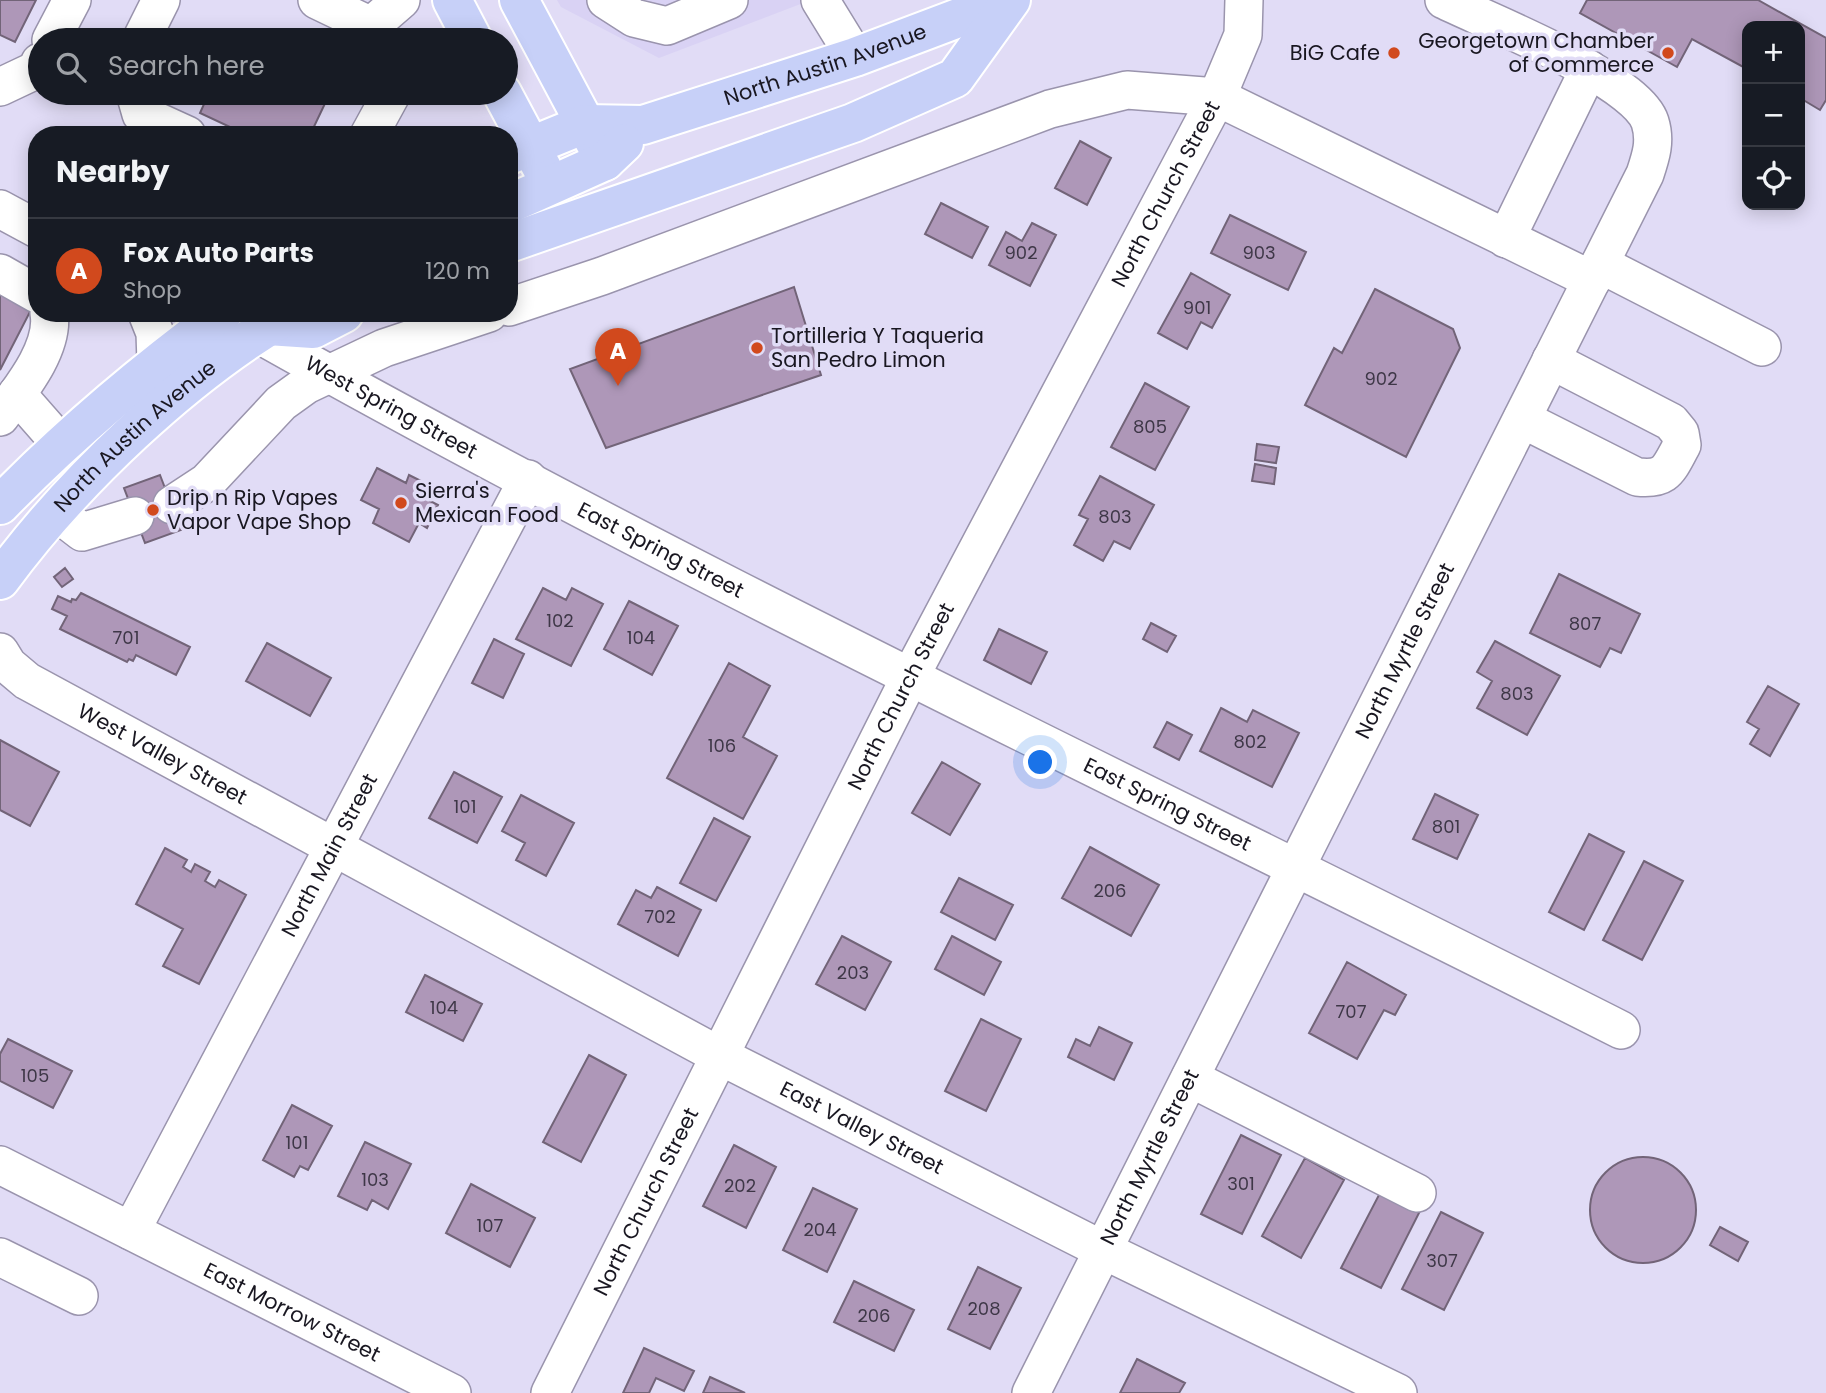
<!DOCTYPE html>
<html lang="en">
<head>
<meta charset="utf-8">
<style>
	body { margin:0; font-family:Poppins,sans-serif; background:#242831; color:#f1f3f6 }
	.controls { position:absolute; right:21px; top:21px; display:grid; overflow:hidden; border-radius:14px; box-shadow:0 4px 18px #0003 }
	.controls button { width:63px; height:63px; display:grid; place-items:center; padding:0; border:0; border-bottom:2px solid #363941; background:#171b24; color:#f1f3f6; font:35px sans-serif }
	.you { position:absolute; left:1041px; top:763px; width:24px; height:24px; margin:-18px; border:5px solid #fff; border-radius:50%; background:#1a73e8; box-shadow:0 0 0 10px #1a73e833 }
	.badge { display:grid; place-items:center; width:46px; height:46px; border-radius:50%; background:#d1491d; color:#fff; font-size:23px; font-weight:700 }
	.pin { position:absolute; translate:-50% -58px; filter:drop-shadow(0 2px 4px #0008) }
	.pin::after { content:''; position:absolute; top:37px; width:24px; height:21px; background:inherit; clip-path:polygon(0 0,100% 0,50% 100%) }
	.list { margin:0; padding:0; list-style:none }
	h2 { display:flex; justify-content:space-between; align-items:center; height:91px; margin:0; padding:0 28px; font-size:30px }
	h2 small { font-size:23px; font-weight:400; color:#9ea1a6 }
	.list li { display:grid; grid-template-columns:46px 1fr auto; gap:21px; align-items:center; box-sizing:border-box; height:105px; padding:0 28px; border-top:2px solid #363941 }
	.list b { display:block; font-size:26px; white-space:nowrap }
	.list p { margin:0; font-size:23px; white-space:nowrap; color:#9ea1a6 }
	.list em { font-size:23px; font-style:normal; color:#9ea1a6 }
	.icon { flex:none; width:38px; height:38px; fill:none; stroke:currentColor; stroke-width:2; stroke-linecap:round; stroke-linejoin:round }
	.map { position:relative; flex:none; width:1826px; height:1393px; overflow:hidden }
	.search { position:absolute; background:#171b24; box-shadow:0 4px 18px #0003; left:28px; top:28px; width:490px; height:77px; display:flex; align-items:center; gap:18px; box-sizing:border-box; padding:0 24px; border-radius:38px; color:#9ea1a6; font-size:26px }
	.panel { position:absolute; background:#171b24; box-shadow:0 4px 18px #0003; left:28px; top:126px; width:490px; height:196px; border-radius:28px }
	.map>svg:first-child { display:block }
</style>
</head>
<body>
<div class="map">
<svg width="1826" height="1393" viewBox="0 0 1826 1393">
	<rect width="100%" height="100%" fill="#e1dcf6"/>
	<!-- built -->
	<path fill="#d9d2f4" d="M557 0H811L659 58 561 7Z"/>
	<!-- building -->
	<path fill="#ae97b8" stroke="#726478" stroke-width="2" d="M0 0H36L15 42 0 35Z
		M1587 0H1758L1826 38V100L1820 110 1800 98V26H1747V69L1692 39 1677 67 1580 13Z
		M186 93H330L310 135H247L200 113 205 102Z
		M1080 141 1111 158 1087 205 1055 188Z
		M941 203 988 227 972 258 925 234Z
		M1230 215 1306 252 1288 290 1211 253Z
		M1032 223 1056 235 1030 286 989 265 1006 232 1022 241Z
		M1191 273 1230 295 1212 328 1201 322 1187 349 1158 333Z
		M794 287 821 375 606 448 570 369Z
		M0 288 33 306 0 370Z
		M1375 289 1453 329 1460 348 1406 457 1305 405 1334 348 1342 353Z
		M1145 383 1189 407 1155 470 1111 447Z
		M1257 444 1279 447 1276 463 1255 460Z
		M1255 464 1276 468 1274 484 1252 481Z
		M377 468 406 483 409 475 425 483 421 491 432 497 430 501 438 505 427 528 419 523 409 542 373 523 379 509 361 500Z
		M160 475 181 530 145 543 124 488Z
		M1100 476 1154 505 1130 549 1114 541 1103 561 1074 545 1088 519 1079 515Z
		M65 568 73 579 62 587 54 577Z
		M1559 574 1640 614 1621 653 1610 648 1600 667 1530 633Z
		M543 588 566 600 572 588 603 604 571 666 516 639Z
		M81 593 190 647 176 675 136 655 133 661 129 659 127 662 60 629 67 616 52 609 58 596 71 602 72 599 76 600Z
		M629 601 678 626 652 675 604 649Z
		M1151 623 1176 636 1167 652 1143 639Z
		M999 629 1047 652 1031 684 984 660Z
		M494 639 524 654 503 698 472 683Z
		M1495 641 1560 676 1527 735 1477 708 1492 681 1477 672Z
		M267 643 331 678 310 716 246 681Z
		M729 663 770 686 743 737 777 756 743 819 667 778Z
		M1768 686 1799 704 1770 756 1750 744 1759 729 1747 722Z
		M1221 708 1247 722 1253 710 1299 733 1272 787 1200 751Z
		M1167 722 1192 735 1179 760 1154 747Z
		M0 740 59 772 30 826 0 810Z
		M942 762 980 784 950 835 912 813Z
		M454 772 502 797 477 843 429 818Z
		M1435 794 1478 815 1457 859 1413 839Z
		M521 795 574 823 546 876 516 860 525 843 502 831Z
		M714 818 750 837 716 901 680 883Z
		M1589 834 1624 852 1584 930 1549 912Z
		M1090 847 1159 885 1131 936 1062 898Z
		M165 848 187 860 183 867 191 872 195 864 210 872 205 881 215 887 219 880 246 895 199 984 163 966 183 929 136 904Z
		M1644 861 1683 881 1642 960 1603 940Z
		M959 878 1013 905 995 940 941 912Z
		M657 887 701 910 678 956 618 924 636 890 651 898Z
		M842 936 891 962 865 1010 816 984Z
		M952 936 1001 962 984 995 935 969Z
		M1347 962 1406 995 1395 1015 1384 1010 1357 1059 1309 1033Z
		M425 975 482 1004 463 1041 406 1012Z
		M981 1019 1021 1039 986 1111 945 1091Z
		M1099 1027 1132 1043 1114 1080 1068 1057 1076 1039 1090 1046Z
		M8 1039 72 1071 53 1108 0 1081V1054Z
		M589 1055 626 1075 581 1162 543 1142Z
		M292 1105 332 1126 308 1170 300 1166 294 1177 263 1160Z
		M1241 1135 1281 1155 1242 1234 1201 1214Z
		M365 1142 411 1164 388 1209 372 1200 367 1210 338 1196Z
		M734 1145 776 1167 746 1228 703 1206Z
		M1590 1210a53 53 0 1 1 106 0a53 53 0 1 1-106 0Z
		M1305 1158 1344 1180 1301 1258 1262 1236Z
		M471 1184 535 1218 510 1267 446 1233Z
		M813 1188 857 1209 827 1272 783 1250Z
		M1381 1191 1420 1211 1381 1288 1341 1268Z
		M1441 1212 1483 1233 1444 1310 1402 1289Z
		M1720 1227 1748 1242 1738 1261 1710 1245Z
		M978 1267 1021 1288 990 1349 948 1329Z
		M854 1281 914 1310 894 1351 834 1322Z
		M644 1348 694 1371 684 1391 656 1378 649 1393H623Z
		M1137 1359 1185 1383 1179 1393H1120Z
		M710 1377 745 1393H703Z"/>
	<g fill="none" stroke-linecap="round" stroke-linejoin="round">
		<defs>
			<g id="minor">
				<path d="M317 0 371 26 378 40"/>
				<path d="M606 0 634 18 667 26 729 0"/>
				<path d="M820 0 855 57"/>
				<path d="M371 26 401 0"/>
				<path d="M51 40 72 0"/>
				<path d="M141 40 161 0"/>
				<path d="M0 87 36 70 40 62"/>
				<path d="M135 93 141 114 187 135"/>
				<path d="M369 135 392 93"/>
				<path d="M0 209 37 229"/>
				<path d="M1506 239 1589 69"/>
				<path d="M1600 264 1762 347"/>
				<path d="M0 273 37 294"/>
				<path d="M509 307 602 276 1050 109 1127 90 1217 97 1592 280"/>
				<path d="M147 313 155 333 156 362"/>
				<path id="s1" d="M258 334C702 584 1166 800 1621 1030"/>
				<path d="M17 394 60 443"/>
				<path d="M0 417C20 390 55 348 49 313"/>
				<path d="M1522 419 1637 477C1667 480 1668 470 1682 445L1680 433 1671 422 1551 360"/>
				<path d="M172 505 207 482 281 403 306 385 384 348 489 313"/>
				<path d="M56 512 82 532 135 516"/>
				<path id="s2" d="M0 652 8 665 27 681 720 1056 1103 1250 1398 1393"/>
				<path d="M1190 1078 1417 1193"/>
				<path id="s3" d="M0 1165 452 1393"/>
				<path id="s4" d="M131 1231 528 479"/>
				<path d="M0 1257 79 1296"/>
				<path id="s5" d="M550 1393 909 679 1217 97 1243 35 1244 0"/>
				<path id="s6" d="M1031 1393 1645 174C1651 156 1656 141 1650 122 1636 79 1487 21 1444 0"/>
			</g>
			<g id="major">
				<path d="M452 0 473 40"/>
				<path d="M519 0 605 161"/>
				<path d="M502 93 542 168"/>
				<path id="s7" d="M509 155 585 124 643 125 855 57 1006 0"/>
				<path d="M509 204 605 161 624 143"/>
				<path d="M509 243 853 123 955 78 1011 0"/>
				<path d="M268 326 313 329 344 313"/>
				<path d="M0 505C69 434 143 372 223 313"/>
				<path id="s8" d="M0 580C72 482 185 374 291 313"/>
			</g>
		</defs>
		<!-- minor casing -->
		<use href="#minor" stroke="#9a94ad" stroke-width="40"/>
		<!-- major casing -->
		<use href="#major" stroke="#fff" stroke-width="42"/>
		<!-- minor -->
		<use href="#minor" stroke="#fff" stroke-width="37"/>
		<!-- major -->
		<use href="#major" stroke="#c7d0f8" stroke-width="38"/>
	</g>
	<!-- markers -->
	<g fill="#d1491d" stroke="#e1dcf6" stroke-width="2.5">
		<circle cx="1394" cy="53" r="7"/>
		<circle cx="1668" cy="53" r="7"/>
		<circle cx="757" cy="348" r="7"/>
		<circle cx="401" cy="503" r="7"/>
		<circle cx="153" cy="510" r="7"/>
	</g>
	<g text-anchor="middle" stroke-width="7" stroke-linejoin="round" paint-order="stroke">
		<!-- number labels -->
		<g font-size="18" fill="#3e3747">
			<text x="1021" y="259">902</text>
			<text x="1259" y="259">903</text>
			<text x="1197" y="314">901</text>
			<text x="1381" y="385">902</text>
			<text x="1150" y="433">805</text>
			<text x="1115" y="523">803</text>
			<text x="560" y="627">102</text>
			<text x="1585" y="630">807</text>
			<text x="126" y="644">701</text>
			<text x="641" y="644">104</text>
			<text x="1517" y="700">803</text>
			<text x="1250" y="748">802</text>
			<text x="722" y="752">106</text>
			<text x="465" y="813">101</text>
			<text x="1446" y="833">801</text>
			<text x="1110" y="897">206</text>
			<text x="660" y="923">702</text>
			<text x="853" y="979">203</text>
			<text x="444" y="1014">104</text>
			<text x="1351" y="1018">707</text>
			<text x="35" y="1082">105</text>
			<text x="297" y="1149">101</text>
			<text x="375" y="1186">103</text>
			<text x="1241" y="1190">301</text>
			<text x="740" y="1192">202</text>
			<text x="490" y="1232">107</text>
			<text x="820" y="1236">204</text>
			<text x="1442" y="1267">307</text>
			<text x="984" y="1315">208</text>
			<text x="874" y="1322">206</text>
		</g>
		<!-- poi labels -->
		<g font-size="21" fill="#191721" stroke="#e1dcf6" text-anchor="start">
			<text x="1654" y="48" text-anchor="end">Georgetown Chamber<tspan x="1654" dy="24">of Commerce</tspan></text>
			<text x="1380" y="60" text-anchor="end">BiG Cafe</text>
			<text x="771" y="343">Tortilleria Y Taqueria<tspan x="771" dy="24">San Pedro Limon</tspan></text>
			<text x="415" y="498">Sierra's<tspan x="415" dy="24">Mexican Food</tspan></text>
			<text x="167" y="505">Drip n Rip Vapes<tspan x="167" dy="24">Vapor Vape Shop</tspan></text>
		</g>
		<!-- street labels -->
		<g font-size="21" fill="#191721" stroke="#e1dcf6">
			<text dy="7" stroke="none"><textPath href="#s7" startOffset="332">North Austin Avenue</textPath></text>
			<text dy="7" stroke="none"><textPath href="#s5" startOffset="1348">North Church Street</textPath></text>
			<text dy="7" stroke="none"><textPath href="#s1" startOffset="152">West Spring Street</textPath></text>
			<text dy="7" stroke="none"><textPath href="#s8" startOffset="198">North Austin Avenue</textPath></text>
			<text dy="7" stroke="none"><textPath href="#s1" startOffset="457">East Spring Street</textPath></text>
			<text dy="7" stroke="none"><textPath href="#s6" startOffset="831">North Myrtle Street</textPath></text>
			<text dy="7" stroke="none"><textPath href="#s5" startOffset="780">North Church Street</textPath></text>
			<text dy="7" stroke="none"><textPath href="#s2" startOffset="194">West Valley Street</textPath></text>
			<text dy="7" stroke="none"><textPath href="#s1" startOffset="1024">East Spring Street</textPath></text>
			<text dy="7" stroke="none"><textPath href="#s4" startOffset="425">North Main Street</textPath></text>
			<text dy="7" stroke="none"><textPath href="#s2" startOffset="987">East Valley Street</textPath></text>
			<text dy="7" stroke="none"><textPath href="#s6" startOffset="264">North Myrtle Street</textPath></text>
			<text dy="7" stroke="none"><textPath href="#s5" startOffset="214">North Church Street</textPath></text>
			<text dy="7" stroke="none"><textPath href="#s3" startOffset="327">East Morrow Street</textPath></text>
		</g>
	</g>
</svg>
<div class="controls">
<button>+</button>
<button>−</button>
<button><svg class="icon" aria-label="locate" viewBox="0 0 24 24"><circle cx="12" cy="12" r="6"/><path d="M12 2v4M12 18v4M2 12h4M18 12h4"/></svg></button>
</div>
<div class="you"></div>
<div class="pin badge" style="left:618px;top:386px">A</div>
<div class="search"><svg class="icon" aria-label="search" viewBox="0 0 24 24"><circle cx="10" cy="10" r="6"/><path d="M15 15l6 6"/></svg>Search here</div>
<section class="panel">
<h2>Nearby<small></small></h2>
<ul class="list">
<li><span class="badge">A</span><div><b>Fox Auto Parts</b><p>Shop</p></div><em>120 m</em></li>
</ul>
</section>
</div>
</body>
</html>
